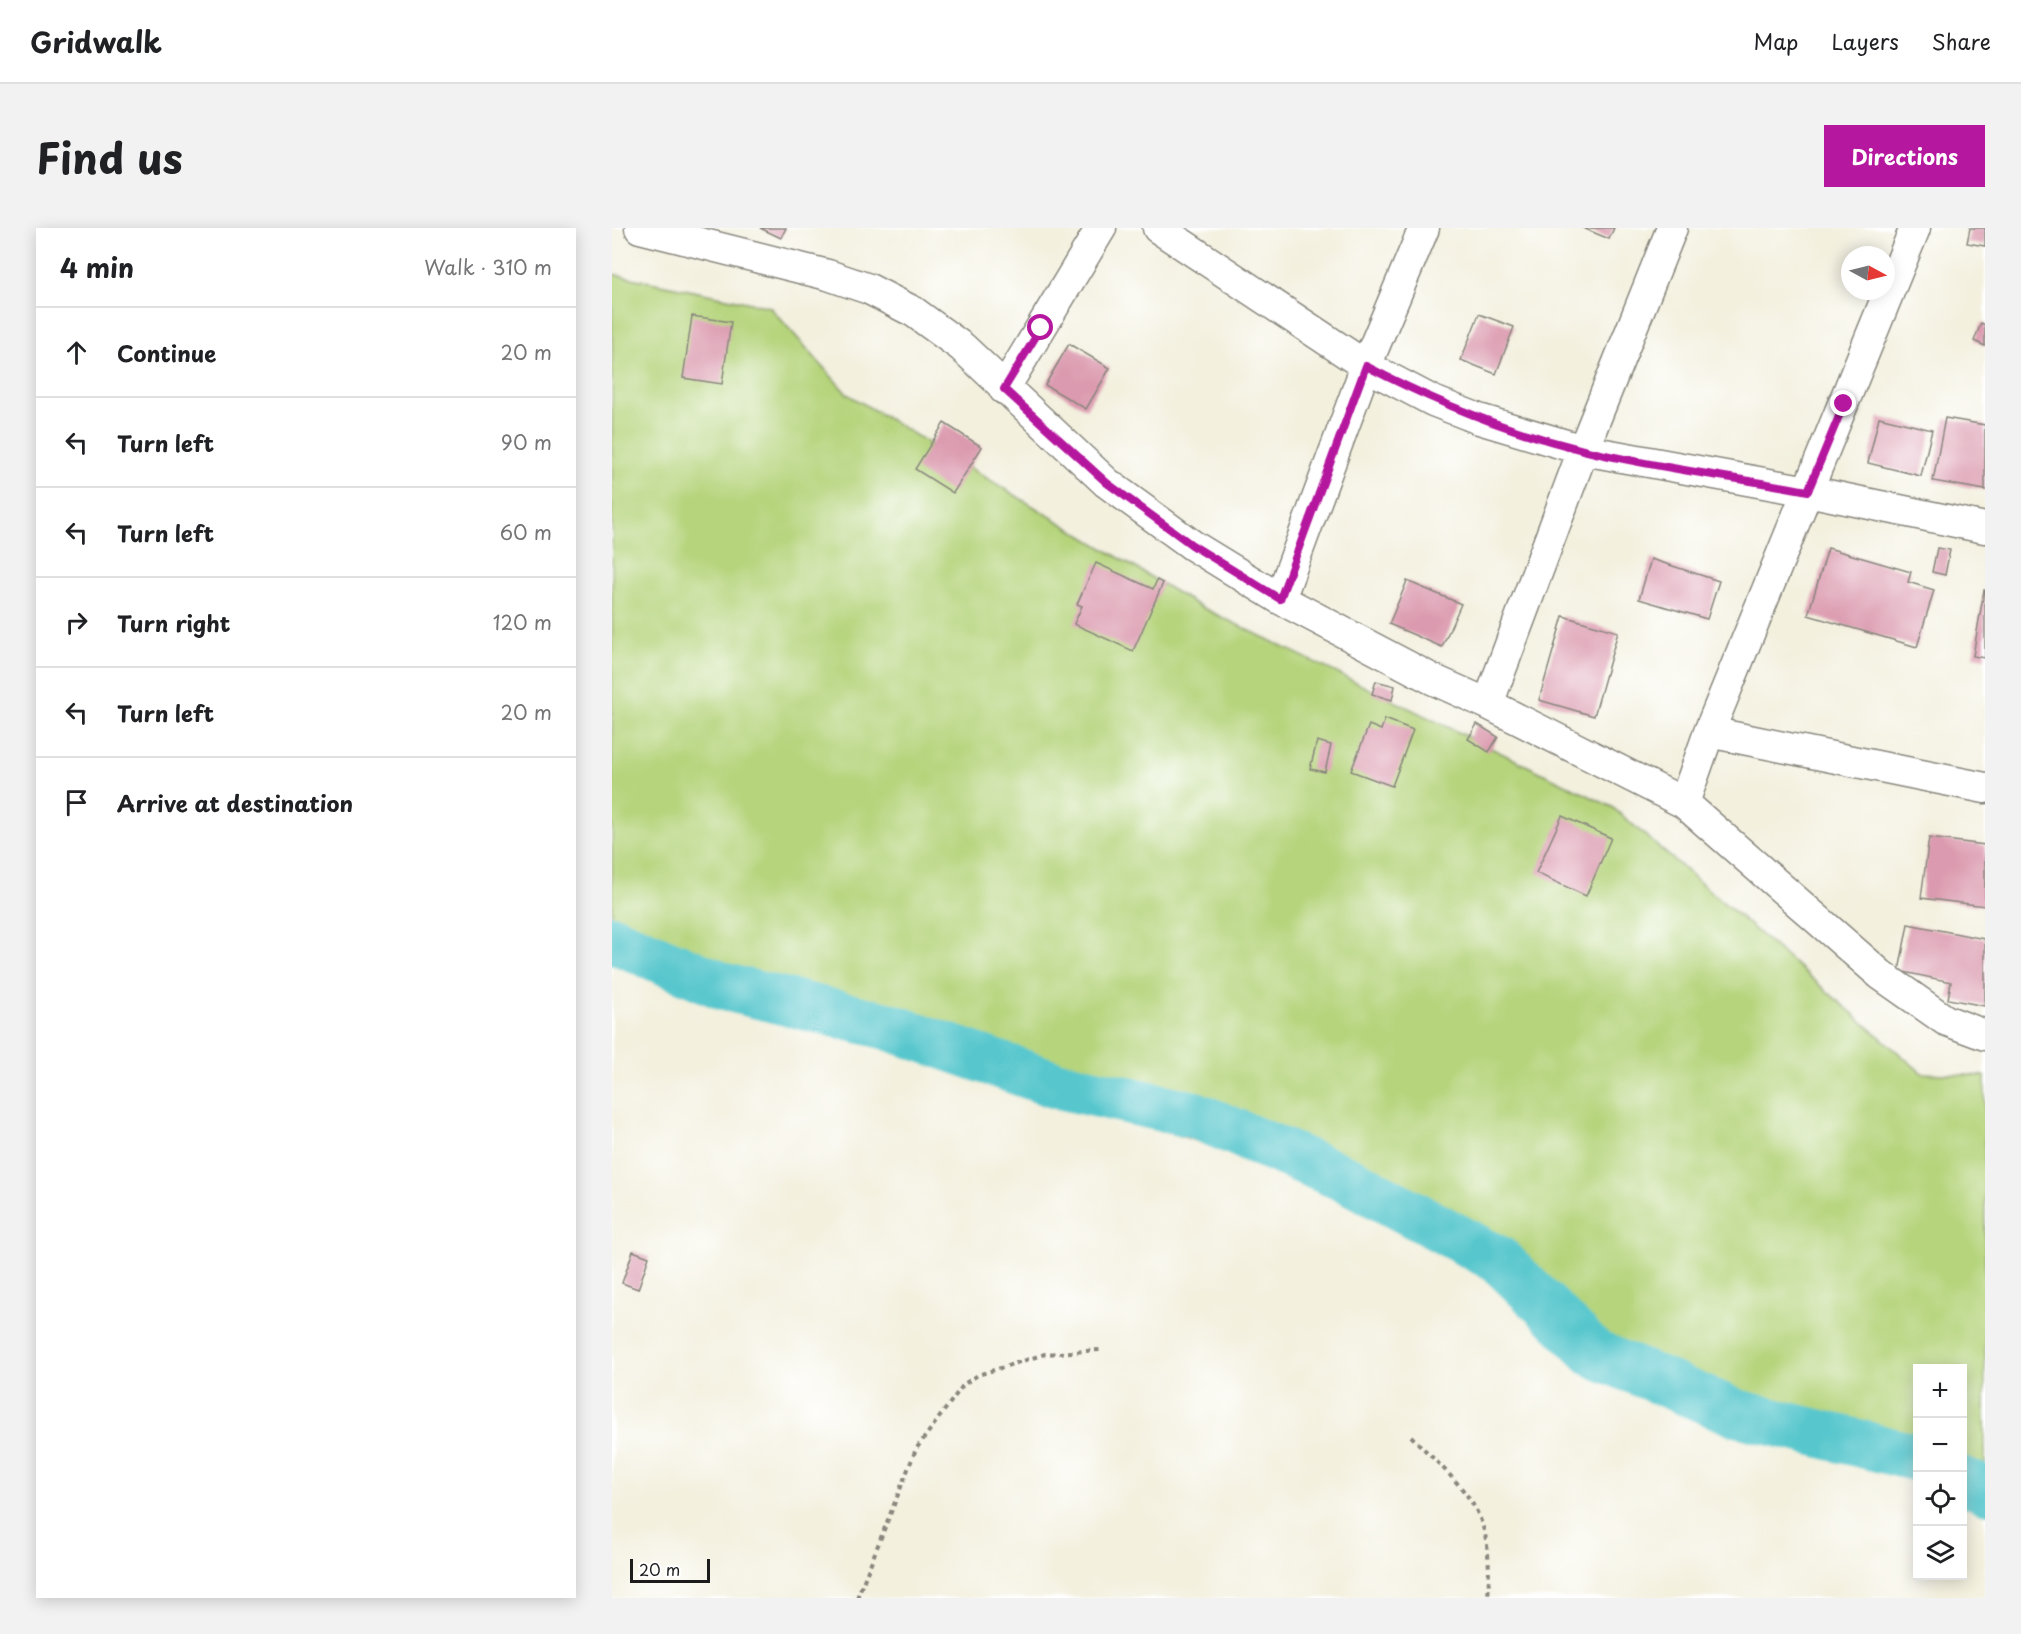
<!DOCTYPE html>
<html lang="en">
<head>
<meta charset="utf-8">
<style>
	body { margin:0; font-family:"Playpen Sans",sans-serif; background:#f2f2f2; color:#202124 }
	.controls { position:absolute; right:18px; bottom:18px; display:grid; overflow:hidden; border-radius:0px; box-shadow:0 3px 15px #0003 }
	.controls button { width:54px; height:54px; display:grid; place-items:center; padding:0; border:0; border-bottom:2px solid #e0e0e0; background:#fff; color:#202124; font:30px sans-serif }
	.compass { position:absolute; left:1229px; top:18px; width:54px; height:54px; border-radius:50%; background:#fff; box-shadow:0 3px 15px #0003; rotate:97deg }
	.scale { position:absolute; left:18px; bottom:15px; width:80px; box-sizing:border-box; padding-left:6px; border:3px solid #1c1c1c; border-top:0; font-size:16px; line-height:21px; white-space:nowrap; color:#1c1c1c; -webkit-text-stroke:4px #fff; paint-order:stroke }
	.stop { position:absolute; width:18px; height:18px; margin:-14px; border:4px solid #b5179e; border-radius:50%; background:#fff }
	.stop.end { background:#b5179e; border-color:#fff; box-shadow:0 2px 6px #0008 }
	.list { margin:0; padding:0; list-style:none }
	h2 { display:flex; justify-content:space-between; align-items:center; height:78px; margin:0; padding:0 24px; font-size:26px }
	h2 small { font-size:20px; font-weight:400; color:#757577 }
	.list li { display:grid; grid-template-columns:39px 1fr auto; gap:18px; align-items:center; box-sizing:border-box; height:90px; padding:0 24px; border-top:2px solid #e0e0e0 }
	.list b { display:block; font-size:22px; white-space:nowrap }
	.list em { font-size:20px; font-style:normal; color:#757577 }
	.icon { flex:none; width:33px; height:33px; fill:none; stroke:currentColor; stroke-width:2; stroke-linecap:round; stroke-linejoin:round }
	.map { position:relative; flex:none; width:1373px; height:1370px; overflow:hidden; border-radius:0px }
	header { display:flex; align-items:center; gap:36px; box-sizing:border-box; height:84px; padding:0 30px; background:#fff; border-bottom:2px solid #e0e0e0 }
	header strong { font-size:28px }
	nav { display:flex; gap:33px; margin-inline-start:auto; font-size:21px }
	.intro { display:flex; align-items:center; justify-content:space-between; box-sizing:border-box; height:144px; padding:0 36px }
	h1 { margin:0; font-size:42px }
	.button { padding:15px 27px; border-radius:0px; background:#b5179e; color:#fff; font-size:21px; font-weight:700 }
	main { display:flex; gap:36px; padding:0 36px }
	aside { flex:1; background:#fff; border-radius:0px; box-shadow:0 3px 15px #0003 }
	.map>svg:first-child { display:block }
</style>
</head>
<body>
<header>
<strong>Gridwalk</strong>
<nav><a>Map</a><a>Layers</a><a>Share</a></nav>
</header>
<div class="intro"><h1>Find us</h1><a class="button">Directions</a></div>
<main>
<aside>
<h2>4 min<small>Walk · 310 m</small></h2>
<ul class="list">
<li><svg class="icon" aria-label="ahead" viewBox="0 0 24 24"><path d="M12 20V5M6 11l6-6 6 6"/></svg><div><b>Continue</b></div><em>20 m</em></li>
<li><svg class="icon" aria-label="left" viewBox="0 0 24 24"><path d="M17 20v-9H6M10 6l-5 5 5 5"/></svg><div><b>Turn left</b></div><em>90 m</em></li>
<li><svg class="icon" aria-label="left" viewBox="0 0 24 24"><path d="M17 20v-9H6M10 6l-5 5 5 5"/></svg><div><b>Turn left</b></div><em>60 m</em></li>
<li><svg class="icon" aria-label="right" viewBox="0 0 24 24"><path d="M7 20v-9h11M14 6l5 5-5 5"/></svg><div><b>Turn right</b></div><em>120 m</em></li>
<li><svg class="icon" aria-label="left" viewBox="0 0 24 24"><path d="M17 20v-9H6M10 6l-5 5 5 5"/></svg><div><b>Turn left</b></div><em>20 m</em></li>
<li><svg class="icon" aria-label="arrive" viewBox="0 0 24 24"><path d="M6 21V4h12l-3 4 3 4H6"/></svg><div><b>Arrive at destination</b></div></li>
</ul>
</aside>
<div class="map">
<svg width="1373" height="1370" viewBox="0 0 1373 1370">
	<rect width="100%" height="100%" fill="#fff"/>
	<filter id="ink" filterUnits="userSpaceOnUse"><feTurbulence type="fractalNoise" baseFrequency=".0167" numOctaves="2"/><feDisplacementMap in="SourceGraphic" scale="12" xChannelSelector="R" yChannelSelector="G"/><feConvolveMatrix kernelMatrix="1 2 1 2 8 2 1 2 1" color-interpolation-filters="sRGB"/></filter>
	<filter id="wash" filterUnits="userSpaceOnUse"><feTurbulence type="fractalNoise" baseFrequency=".008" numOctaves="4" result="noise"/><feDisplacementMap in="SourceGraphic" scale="24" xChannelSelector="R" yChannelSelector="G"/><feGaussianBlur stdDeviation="1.35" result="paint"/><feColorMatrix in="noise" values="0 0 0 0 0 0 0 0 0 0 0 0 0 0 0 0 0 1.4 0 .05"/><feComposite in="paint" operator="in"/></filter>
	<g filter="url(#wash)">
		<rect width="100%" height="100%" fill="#f3f0de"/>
		<!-- green -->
		<path fill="#b5d47b" stroke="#68784c" stroke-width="1.5" d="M0 46 158 79 235 166 587 378 1000 579 1310 845 1373 848V1240L1351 1233 1350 1140H1306L1305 1219 1010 1125 677 942 222 799 19 739 0 722Z"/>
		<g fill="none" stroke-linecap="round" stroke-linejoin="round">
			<!-- river -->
			<path stroke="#59c7cd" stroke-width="48" d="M0 711 113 759 275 798 442 856 583 887 739 953 887 1032 983 1126 1125 1185 1306 1230
				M1350 1252 1373 1262"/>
		</g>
		<g id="blocks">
			<!-- building -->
			<path fill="#db9aaf" d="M148 0H174L169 10Z
				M971 0H1002L997 11Z
				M1358 0H1373V18L1355 15Z
				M867 86 902 99 884 146 849 132Z
				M80 88 119 94 110 156 71 150Z
				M1369 95 1373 97V118L1362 113Z
				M457 116 498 140 474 181 433 157Z
				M1267 189 1320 202 1309 248 1256 235Z
				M1333 190 1373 197V262L1321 253Z
				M332 195 370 219 341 265 303 241Z
				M1216 320 1299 344 1296 354 1322 362 1305 419 1196 387Z
				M1325 320 1338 322 1333 347 1320 344Z
				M1039 331 1107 353 1095 391 1027 371Z
				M484 335 541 361 545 352 551 355 521 423 462 396 470 378 465 376Z
				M795 353 849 376 830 419 777 396Z
				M1372 362H1373V430L1361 428Z
				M951 388 1006 404 982 488 927 472Z
				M764 453 783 458 780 472 760 466Z
				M773 491 801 502 780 558 739 543 757 497 769 502Z
				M865 496 886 509 877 524 856 511Z
				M705 513 719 517 713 544 698 541Z
				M950 588 999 610 974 668 924 645Z
				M1317 610 1373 617V678L1309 670Z
				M1296 696 1373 711V778L1336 771 1339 754 1287 743Z
				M21 1023 37 1029 26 1061 10 1055Z"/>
		</g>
	</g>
	<g filter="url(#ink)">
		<use href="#blocks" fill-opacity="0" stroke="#88867d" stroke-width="1.5"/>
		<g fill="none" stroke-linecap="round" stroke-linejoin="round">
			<defs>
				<path id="minor" d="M28 0 216 47 257 61 302 84 350 119 495 255 580 317 668 371 820 451 876 476 1072 575 1269 747 1333 792 1373 807
					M546 0 754 138 821 173 867 191 971 222 1196 263 1373 300
					M392 161 489 0
					M668 371 754 138 812 0
					M876 476 971 222 1060 0
					M1097 504 1373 560
					M1072 575 1097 504 1303 0"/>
			</defs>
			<!-- minor casing -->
			<use href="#minor" stroke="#88867d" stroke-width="33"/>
			<!-- path -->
			<path stroke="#88867d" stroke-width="4" stroke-dasharray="4.5 4.5" stroke-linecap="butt" d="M799 1208C857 1267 882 1280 876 1370
				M245 1370 304 1221 352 1156 366 1147 433 1126 488 1122"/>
			<!-- minor -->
			<use href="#minor" stroke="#fff" stroke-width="30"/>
		</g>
	</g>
	<g fill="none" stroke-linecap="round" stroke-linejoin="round" filter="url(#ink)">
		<!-- route -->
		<path stroke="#b5179e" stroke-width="8" d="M429 100 392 161 495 255 580 317 668 371 754 138C823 174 894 203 971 222 1044 240 1121 249 1196 263L1232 176"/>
	</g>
</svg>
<div class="controls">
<button>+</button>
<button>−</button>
<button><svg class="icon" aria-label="locate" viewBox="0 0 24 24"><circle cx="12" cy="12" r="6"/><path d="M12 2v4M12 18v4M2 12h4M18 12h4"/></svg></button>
<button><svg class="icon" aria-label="layers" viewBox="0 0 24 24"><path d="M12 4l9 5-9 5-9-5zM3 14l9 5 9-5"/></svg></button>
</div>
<svg class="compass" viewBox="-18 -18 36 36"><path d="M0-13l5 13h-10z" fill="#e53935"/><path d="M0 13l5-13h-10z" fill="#757577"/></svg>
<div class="scale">20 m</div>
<div class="stop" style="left:429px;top:100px"></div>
<div class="stop end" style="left:1232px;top:176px"></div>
</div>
</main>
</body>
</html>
